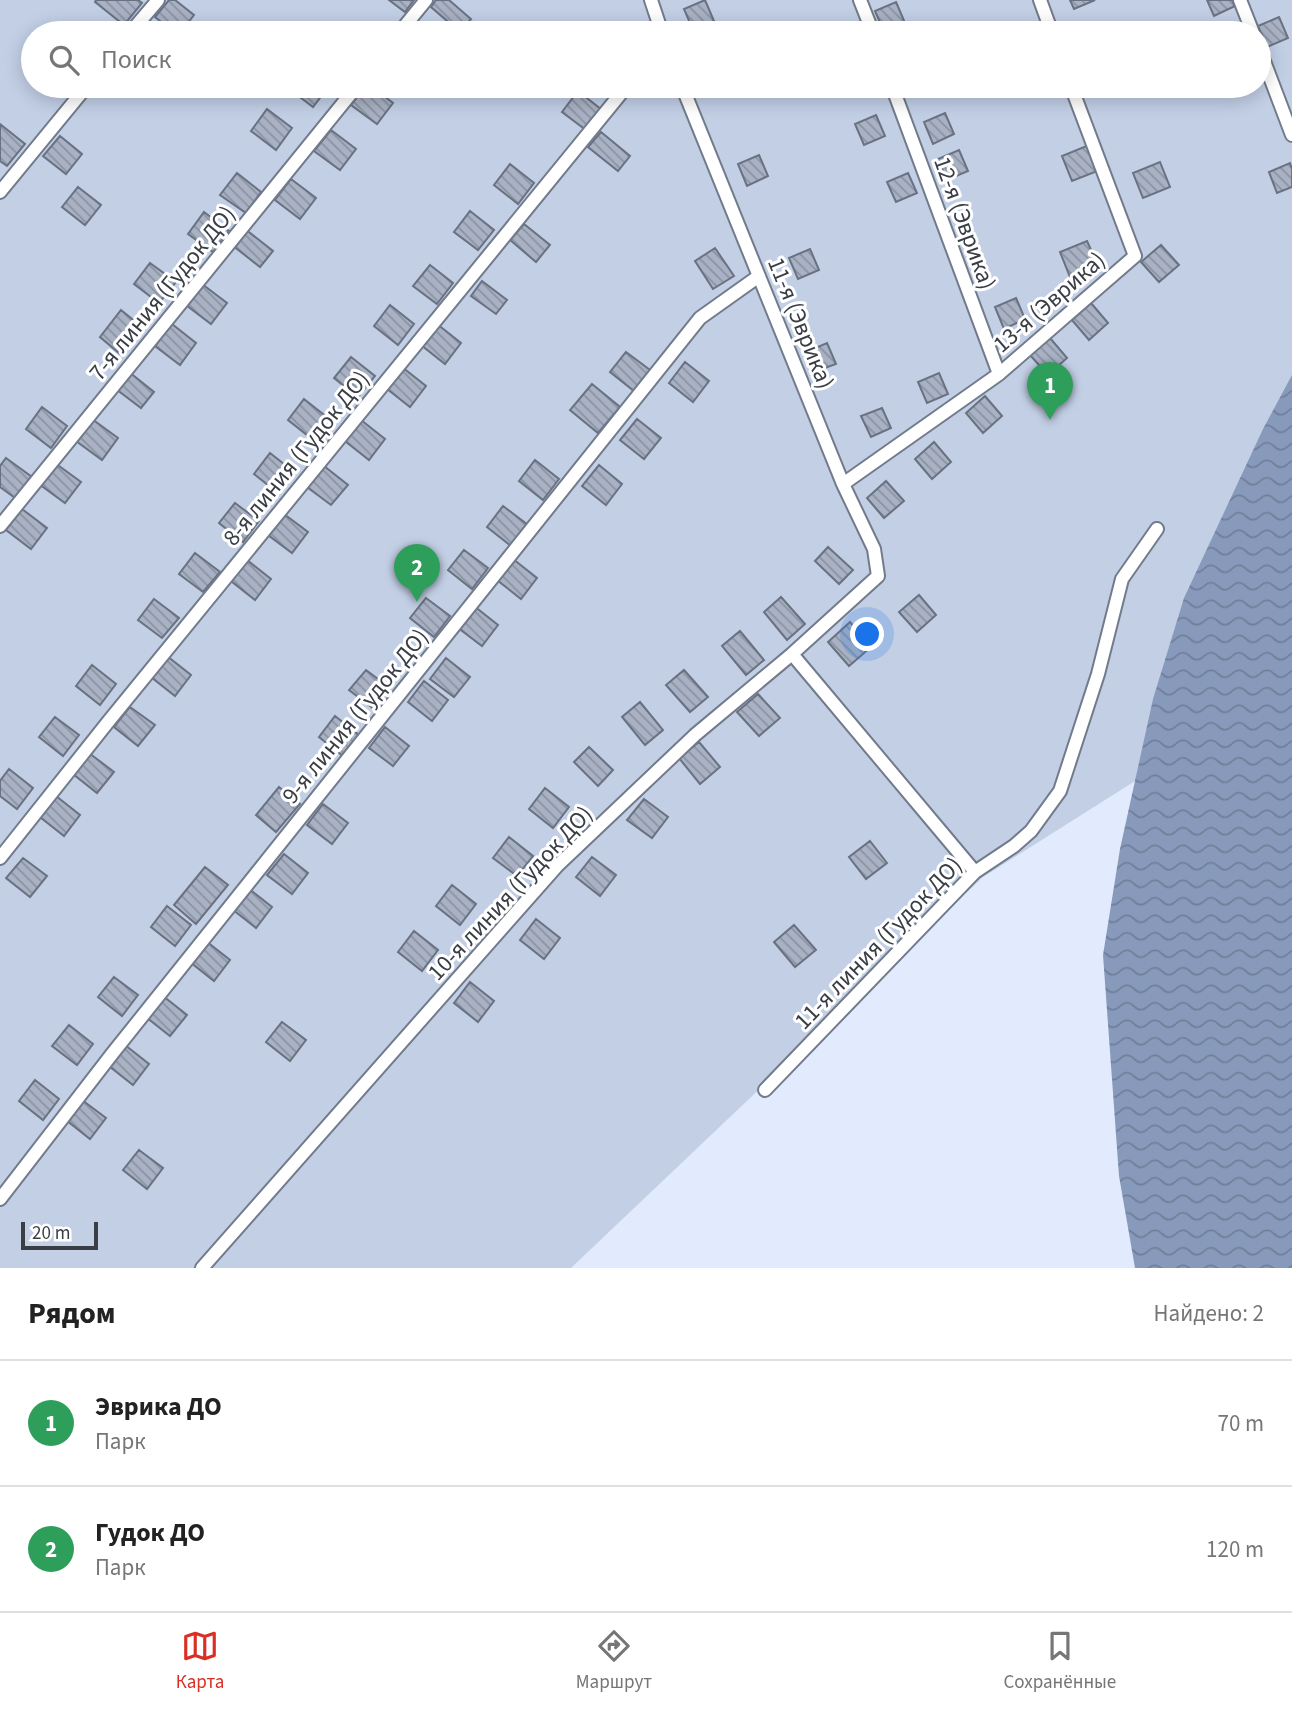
<!DOCTYPE html>
<html lang="ru">
<head>
<meta charset="utf-8">
<style>
	body { margin:0; font-family:"Source Sans 3",sans-serif; background:#f2f2f2; color:#222 }
	.scale { position:absolute; left:21px; bottom:18px; width:77px; box-sizing:border-box; padding-left:7px; border:4px solid #393d44; border-top:0; font-size:19px; line-height:24px; white-space:nowrap; color:#393d44; -webkit-text-stroke:5px #fff; paint-order:stroke }
	.you { position:absolute; left:868px; top:635px; width:24px; height:24px; margin:-18px; border:5px solid #fff; border-radius:50%; background:#1a73e8; box-shadow:0 0 0 10px #1a73e833 }
	.badge { display:grid; place-items:center; width:46px; height:46px; border-radius:50%; background:#d93025; color:#fff; font-size:23px; font-weight:700 }
	.pin { position:absolute; translate:-50% -58px; filter:drop-shadow(0 2px 4px #0008) }
	.pin::after { content:''; position:absolute; top:37px; width:24px; height:21px; background:inherit; clip-path:polygon(0 0,100% 0,50% 100%) }
	.list { margin:0; padding:0; list-style:none }
	h2 { display:flex; justify-content:space-between; align-items:center; height:91px; margin:0; padding:0 28px; font-size:30px }
	h2 small { font-size:23px; font-weight:400; color:#767676 }
	.list li { display:grid; grid-template-columns:46px 1fr auto; gap:21px; align-items:center; box-sizing:border-box; height:126px; padding:0 28px; border-top:2px solid #e0e0e0 }
	.list b { display:block; font-size:26px; white-space:nowrap }
	.list p { margin:0; font-size:23px; white-space:nowrap; color:#767676 }
	.list em { font-size:23px; font-style:normal; color:#767676 }
	.icon { flex:none; width:38px; height:38px; fill:none; stroke:currentColor; stroke-width:2; stroke-linecap:round; stroke-linejoin:round }
	.map { position:relative; flex:none; width:1292px; height:1268px; overflow:hidden }
	.search { position:absolute; background:#fff; box-shadow:0 4px 18px #0003; left:21px; right:21px; top:21px; height:77px; display:flex; align-items:center; gap:18px; box-sizing:border-box; padding:0 24px; border-radius:38px; color:#767676; font-size:26px }
	.sheet { height:343px; background:#fff }
	nav { display:flex; justify-content:space-around; align-items:center; box-sizing:border-box; height:98px; border-top:2px solid #e0e0e0; background:#fff; font-size:19px; color:#767676 }
	nav a { display:grid; justify-items:center; gap:4px }
	nav .on { color:#d93025 }
	.map>svg:first-child { display:block }
</style>
</head>
<body>
<div class="map">
<svg width="1292" height="1268" viewBox="0 0 1292 1268">
	<defs>
		<pattern id="water-waves" width="16" height="10" patternUnits="userSpaceOnUse" patternTransform="scale(1.75)"><rect width="16" height="10" fill="#889abb"/><path d="M0 5q4-4 8 0t8 0" fill="none" stroke="#707f9a"/></pattern>
		<pattern id="building-back-hatch" width="6" height="6" patternUnits="userSpaceOnUse" patternTransform="scale(1.75)"><rect width="6" height="6" fill="#a9b2c4"/><path d="M-1 5l2 2M0 0l6 6M5-1l2 2" fill="none" stroke="#8b92a1"/></pattern>
	</defs>
	<rect width="100%" height="100%" fill="#e1ebfd"/>
	<!-- garden -->
	<path fill="#c2cfe5" fill-rule="evenodd" d="M0 0H1292V682L983 877 571 1268H0ZM33 33H1259V86H33Z"/>
	<!-- water -->
	<path fill="url(#water-waves)" d="M1292 375V1268H1135L1119 1176 1103 955 1120 849 1153 699 1184 598 1263 429Z"/>
	<!-- building -->
	<path fill="url(#building-back-hatch)" stroke="#697282" stroke-width="2" d="M96 0H138L142 3 124 25 95 2Z
		M169 0H175L194 15 180 33H175L155 17Z
		M389 0H414L405 12Z
		M436 0H449L471 19 460 32 431 7Z
		M705 0 714 21 693 30 684 9Z
		M1070 0H1095L1074 9Z
		M1207 0H1232L1235 6 1214 16Z
		M896 2 905 23 884 32 875 11Z
		M1279 17 1288 38 1267 47 1258 26Z
		M77 24 87 33H69Z
		M360 24 372 33H353Z
		M290 86H329L313 107 288 88Z
		M366 86H371L393 103 377 124 351 105Z
		M578 91 602 110 586 130 562 112Z
		M267 109 292 128 276 150 251 131Z
		M945 113 954 134 933 144 924 122Z
		M876 115 885 136 864 145 855 124Z
		M0 124 25 144 7 166 0 161Z
		M331 130 356 149 340 170 314 151Z
		M601 132 630 156 618 171 588 147Z
		M60 136 82 154 66 174 43 156Z
		M1089 145 1100 170 1072 181 1062 156Z
		M959 150 968 171 947 180 938 159Z
		M759 155 768 176 747 186 738 164Z
		M1160 162 1170 187 1143 198 1133 173Z
		M1290 163 1292 169V187L1277 193 1269 172Z
		M510 164 534 183 518 204 494 185Z
		M237 173 261 192 246 213 220 195Z
		M908 173 917 193 896 202 887 182Z
		M291 179 316 198 300 219 275 200Z
		M78 187 101 205 85 225 62 207Z
		M470 211 494 230 478 250 454 232Z
		M204 212 229 231 213 252 188 234Z
		M524 224 550 245 536 262 510 240Z
		M245 229 273 251 260 267 232 245Z
		M1087 241 1098 265 1070 277 1060 252Z
		M1161 245 1179 265 1159 282 1141 262Z
		M715 248 734 276 713 289 695 261Z
		M810 249 819 270 798 279 789 258Z
		M150 263 176 282 159 303 134 284Z
		M430 265 453 283 437 304 413 286Z
		M482 281 507 300 496 314 471 296Z
		M202 284 227 303 211 324 186 305Z
		M1016 298 1025 319 1004 329 995 307Z
		M1091 303 1108 323 1089 340 1072 320Z
		M390 305 414 324 398 345 374 326Z
		M121 310 142 327 120 354 100 337Z
		M172 324 196 343 180 365 155 346Z
		M437 324 461 343 445 364 421 345Z
		M1050 338 1067 358 1048 375 1030 355Z
		M827 343 836 364 814 372 806 352Z
		M626 352 650 370 634 391 610 372Z
		M351 357 375 376 358 397 334 378Z
		M685 362 709 381 693 402 669 383Z
		M402 367 426 386 410 407 386 388Z
		M129 372 154 392 141 408 116 389Z
		M939 373 948 394 927 403 918 382Z
		M592 384 620 407 598 433 570 410Z
		M985 396 1002 416 983 433 966 413Z
		M304 399 328 418 312 439 288 420Z
		M42 407 67 426 51 448 26 429Z
		M882 408 891 428 871 437 861 416Z
		M92 419 118 438 102 460 76 441Z
		M637 419 661 438 644 459 620 440Z
		M361 420 385 439 369 460 345 441Z
		M934 442 951 462 932 479 915 459Z
		M270 453 294 472 278 493 254 474Z
		M6 458 32 477 15 498 0 487V466Z
		M535 460 559 479 543 500 519 481Z
		M55 463 81 482 65 503 39 484Z
		M599 465 622 484 606 505 582 486Z
		M324 466 348 485 331 505 307 487Z
		M886 481 904 501 884 518 867 498Z
		M235 503 259 521 243 542 219 523Z
		M503 506 528 525 511 546 487 527Z
		M22 509 47 528 31 549 6 530Z
		M284 514 308 532 292 553 268 535Z
		M828 547 853 570 839 584 815 561Z
		M464 550 488 568 472 589 448 570Z
		M195 553 220 572 203 592 179 574Z
		M513 559 537 578 521 599 497 580Z
		M247 560 271 579 255 600 231 581Z
		M919 595 936 615 917 632 899 612Z
		M781 597 805 624 787 640 764 612Z
		M426 598 450 616 434 637 410 618Z
		M154 599 179 618 162 638 138 620Z
		M474 606 498 625 482 646 457 627Z
		M850 622 871 647 849 666 828 642Z
		M740 631 764 660 746 675 722 646Z
		M167 656 191 675 175 696 151 677Z
		M446 658 470 677 454 697 430 679Z
		M92 665 116 684 100 705 76 686Z
		M366 670 390 688 374 709 349 690Z
		M684 670 708 697 690 712 666 685Z
		M424 681 448 700 432 721 408 702Z
		M758 694 780 718 759 736 737 712Z
		M640 702 663 730 645 745 622 717Z
		M130 707 155 725 138 746 114 727Z
		M335 716 359 735 343 756 319 737Z
		M55 717 79 735 63 756 39 737Z
		M385 727 409 746 393 766 369 748Z
		M699 742 720 767 700 784 679 758Z
		M589 747 613 770 598 786 574 762Z
		M89 753 114 772 97 793 73 774Z
		M9 769 33 788 17 809 0 796V781Z
		M279 787 300 804 276 832 256 815Z
		M545 788 569 807 553 828 529 809Z
		M56 796 80 815 64 836 40 817Z
		M644 799 668 817 652 838 627 820Z
		M323 804 348 823 332 844 307 825Z
		M509 837 533 856 517 876 493 858Z
		M870 841 887 863 866 879 849 857Z
		M284 854 308 873 292 894 267 875Z
		M592 857 616 875 600 896 576 877Z
		M23 858 47 876 30 897 6 878Z
		M205 867 228 885 196 924 174 905Z
		M452 885 476 904 460 925 436 906Z
		M248 888 272 907 256 928 232 909Z
		M167 906 191 925 175 946 151 927Z
		M536 919 560 938 544 959 520 940Z
		M794 925 816 950 795 967 774 942Z
		M414 931 438 950 422 971 398 952Z
		M206 941 230 960 214 981 190 962Z
		M114 977 138 995 122 1016 98 997Z
		M470 982 494 1001 478 1022 454 1003Z
		M163 996 187 1015 170 1036 146 1017Z
		M282 1022 306 1040 290 1061 266 1042Z
		M69 1025 93 1044 77 1065 52 1046Z
		M125 1045 149 1064 133 1085 109 1066Z
		M35 1080 59 1099 43 1120 19 1101Z
		M82 1100 106 1118 90 1139 66 1120Z
		M139 1150 163 1168 147 1189 123 1170Z"/>
	<g fill="none" stroke-linecap="round" stroke-linejoin="round">
		<defs>
			<path id="lane" d="M651 0 662 33
				M860 0 873 33
				M1040 0 1052 33
				M1240 0 1253 33
				M130 33 158 0
				M399 33 426 0
				M1259 48 1292 135
				M892 86 999 374
				M0 192 87 86
				M843 484 999 374 1135 256 1071 86
				M0 526 357 86
				M792 654 975 872
				M0 858 108 722 627 86
				M765 1090 975 872 1014 846 1031 831 1060 791 1098 674 1122 579 1157 529
				M0 1199 112 1054 700 318 759 276
				M202 1268 557 866 695 735 792 654 878 576 874 549 843 484 682 86"/>
		</defs>
		<!-- lane casing -->
		<use href="#lane" stroke="#727b8b" stroke-width="16"/>
		<!-- lane -->
		<use href="#lane" stroke="#fff" stroke-width="12"/>
	</g>
	<g text-anchor="middle" stroke-width="6" stroke-linejoin="round" paint-order="stroke">
		<!-- street labels -->
		<g font-size="24" fill="#393d44" stroke="#fff">
			<text transform="translate(965 223) rotate(70)" y="8">12-я (Эврика)</text>
			<text transform="translate(162 293) rotate(-51)" y="8">7-я линия (Гудок ДО)</text>
			<text transform="translate(1049 302) rotate(-41)" y="8">13-я (Эврика)</text>
			<text transform="translate(801 323) rotate(68)" y="8">11-я (Эврика)</text>
			<text transform="translate(296 458) rotate(-51)" y="8">8-я линия (Гудок ДО)</text>
			<text transform="translate(355 716) rotate(-51)" y="8">9-я линия (Гудок ДО)</text>
			<text transform="translate(510 893) rotate(-47)" y="8">10-я линия (Гудок ДО)</text>
			<text transform="translate(878 943) rotate(-46)" y="8">11-я линия (Гудок ДО)</text>
		</g>
	</g>
</svg>
<div class="scale">20 m</div>
<div class="you"></div>
<div class="pin badge" style="left:1050px;top:420px;background:#2e9e5b">1</div>
<div class="pin badge" style="left:417px;top:602px;background:#2e9e5b">2</div>
<div class="search"><svg class="icon" aria-label="search" viewBox="0 0 24 24"><circle cx="10" cy="10" r="6"/><path d="M15 15l6 6"/></svg>Поиск</div>
</div>
<section class="sheet">
<h2>Рядом<small>Найдено: 2</small></h2>
<ul class="list">
<li><span class="badge" style="background:#2e9e5b">1</span><div><b>Эврика ДО</b><p>Парк</p></div><em>70 m</em></li>
<li><span class="badge" style="background:#2e9e5b">2</span><div><b>Гудок ДО</b><p>Парк</p></div><em>120 m</em></li>
</ul>
</section>
<nav>
<a class="on"><svg class="icon" aria-label="map" viewBox="0 0 24 24"><path d="M3 6l6-2 6 2 6-2v14l-6 2-6-2-6 2zM9 4v14M15 6v14"/></svg>Карта</a>
<a><svg class="icon" aria-label="directions" viewBox="0 0 24 24"><path d="M12 3l9 9-9 9-9-9zM9 14v-3h6M13 9l2 2-2 2"/></svg>Маршрут</a>
<a><svg class="icon" aria-label="saved" viewBox="0 0 24 24"><path d="M7 4h10v16l-5-4-5 4z"/></svg>Сохранённые</a>
</nav>
</body>
</html>
